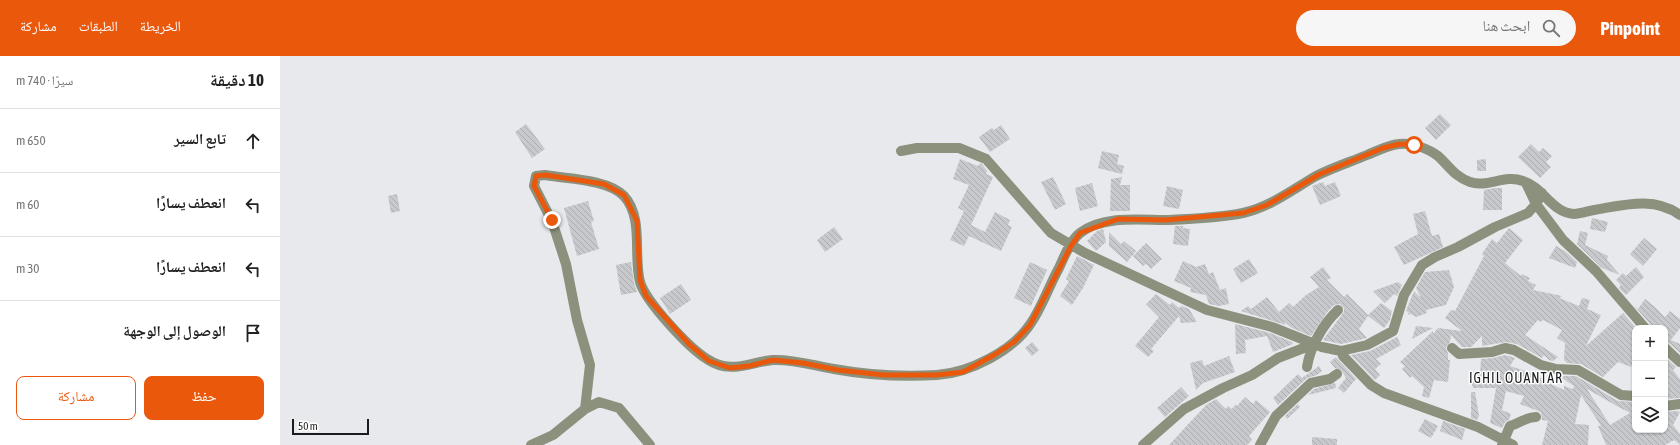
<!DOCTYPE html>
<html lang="ar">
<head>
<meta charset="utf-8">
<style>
	body { margin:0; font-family:"Asap Condensed","Noto Naskh Arabic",sans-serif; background:#f6f6f6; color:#222; direction:rtl }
	.controls { position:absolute; right:12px; bottom:12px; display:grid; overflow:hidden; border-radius:8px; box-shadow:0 1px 3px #0004 }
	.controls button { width:36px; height:36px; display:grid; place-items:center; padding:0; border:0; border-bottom:1px solid #e0e0e0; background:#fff; color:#222; font:20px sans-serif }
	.scale { position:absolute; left:12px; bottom:10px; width:77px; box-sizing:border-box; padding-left:4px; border:2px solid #1b1c1d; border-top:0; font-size:11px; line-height:14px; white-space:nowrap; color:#1b1c1d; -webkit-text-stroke:3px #fff; paint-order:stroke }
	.stop { position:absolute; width:12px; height:12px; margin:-9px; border:3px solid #ea580c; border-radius:50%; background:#fff }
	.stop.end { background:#ea580c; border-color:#fff; box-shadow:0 1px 4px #0008 }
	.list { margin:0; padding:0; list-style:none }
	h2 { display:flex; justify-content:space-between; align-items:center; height:52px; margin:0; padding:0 16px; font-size:17px }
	h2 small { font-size:13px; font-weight:400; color:#767676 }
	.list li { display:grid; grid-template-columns:26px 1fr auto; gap:12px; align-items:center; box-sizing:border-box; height:64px; padding:0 16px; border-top:1px solid #e0e0e0 }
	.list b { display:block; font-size:15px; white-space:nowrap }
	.list em { font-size:13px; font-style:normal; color:#767676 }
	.actions { display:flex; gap:8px; padding:12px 16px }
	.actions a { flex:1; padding:9px 0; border:1px solid #ea580c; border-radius:8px; text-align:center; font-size:14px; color:#ea580c }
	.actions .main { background:#ea580c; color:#fff }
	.icon { flex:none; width:22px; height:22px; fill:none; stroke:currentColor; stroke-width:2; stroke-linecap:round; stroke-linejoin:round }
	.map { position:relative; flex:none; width:1400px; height:389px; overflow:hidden; direction:ltr }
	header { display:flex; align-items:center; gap:24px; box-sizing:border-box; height:56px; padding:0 20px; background:#ea580c; color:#fff }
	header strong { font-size:19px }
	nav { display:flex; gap:22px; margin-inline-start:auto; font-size:14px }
	.search { width:280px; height:36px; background:#f6f6f6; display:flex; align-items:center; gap:10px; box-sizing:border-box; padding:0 14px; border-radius:22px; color:#767676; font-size:15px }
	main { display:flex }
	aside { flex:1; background:#fff }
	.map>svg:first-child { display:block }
</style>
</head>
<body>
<header>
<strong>Pinpoint</strong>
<div class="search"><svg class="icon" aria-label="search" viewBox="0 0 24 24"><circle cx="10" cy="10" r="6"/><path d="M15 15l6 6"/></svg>ابحث هنا</div>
<nav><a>الخريطة</a><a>الطبقات</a><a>مشاركة</a></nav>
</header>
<main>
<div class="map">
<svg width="1400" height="389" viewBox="0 0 1400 389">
	<defs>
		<pattern id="building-back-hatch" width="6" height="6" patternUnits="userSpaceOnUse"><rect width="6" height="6" fill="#c7c9cc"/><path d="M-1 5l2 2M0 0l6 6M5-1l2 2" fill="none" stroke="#aaacaf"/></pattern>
	</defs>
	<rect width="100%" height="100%" fill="#e7e9ed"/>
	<!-- building -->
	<path fill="url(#building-back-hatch)" fill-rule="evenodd" d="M1160 58 1171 69 1156 84 1145 72Z
		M246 68 265 93 252 102 235 76Z
		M721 69 730 83 710 96 699 81 712 72 714 74Z
		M1251 88 1259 96 1263 92 1272 100 1266 106 1271 111 1260 122 1238 101Z
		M822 95 839 99 837 108 844 110 842 118 818 112Z
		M680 103 698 110 700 107 702 108 707 115 706 118 713 121 691 169 705 176 715 156 730 164 728 169 732 171 721 195 689 180 684 190 670 184 684 155 678 152 689 129 673 123Z
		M1206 103V115H1197V104Z
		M773 121 786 148 775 154 761 126Z
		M842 121 840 129H850V155H830L831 123Z
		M1043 126 1045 130 1055 126 1061 140 1040 149 1032 130Z
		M812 127 818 150 800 155 795 132Z
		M887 130 903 134 899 153 883 150Z
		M1215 132H1222V154H1203L1204 134Z
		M117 138 120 155 111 157 108 140Z
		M308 145 314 165 311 166 319 193 297 200 284 152Z
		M1145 155 1152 180 1159 178 1163 191 1124 209 1114 191 1138 178 1133 158Z
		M1312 162 1328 166 1325 176 1310 173Z
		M895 170H903V172L910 173 908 190 893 188Z
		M554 171 563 183 545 196 537 184Z
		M1229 172 1243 184 1225 207 1241 220 1242 218 1250 222 1248 225 1256 229 1253 234 1282 240 1279 242 1299 250 1302 242 1310 244 1307 253 1321 259 1306 290 1343 257 1356 272H1355V302L1351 311 1338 306 1323 321 1301 308 1287 307 1284 304 1285 287 1277 282 1282 274 1263 264 1260 266 1258 264 1245 279 1278 301 1273 305 1269 304 1264 299 1262 302 1237 288 1226 286 1202 290V280L1191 291H1182L1171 279 1170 286 1166 291 1168 298V304H1170L1168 326 1154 324 1149 342 1142 340 1144 331 1132 320 1130 322 1122 313 1125 310 1120 306 1153 275V278L1158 272 1182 275 1165 262 1171 254 1175 255 1204 200 1202 198 1212 183 1217 187Z
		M823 173 826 186 816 195 807 185 817 175Z
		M1300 175 1308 177 1305 189 1328 200 1327 204 1340 219 1322 212 1297 188Z
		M829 176 841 188 844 185 856 195 847 206 829 190Z
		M1364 182 1377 193 1363 210 1350 198Z
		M866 187 882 203 871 213 866 208 863 210 853 200Z
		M1276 190 1285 195 1297 206 1295 212 1269 202Z
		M797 200 814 209 803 232 792 249 780 240 789 225 786 223Z
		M969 203 978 217 961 227 953 213Z
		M903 205 916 211 925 208 929 218 933 216 940 234 946 232 949 248 939 250 929 248 926 239 910 236 911 232 894 225Z
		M351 206 354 227 357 236 341 239 336 209Z
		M750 206 767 214 751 250 734 242Z
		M1043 211 1051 222 1047 224 1064 241 1067 238 1088 259 1101 247 1112 255 1110 264 1104 272 1088 260 1079 273 1087 282 1061 288 1043 284 1064 256V252L1060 248 1054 249 1048 255 1031 280 1012 272 1004 266 1005 269 961 255 968 250 971 253 987 241 999 256 1009 247 1013 251 1026 239 1039 231 1030 221Z
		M1356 211 1364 221 1346 239 1339 232 1341 229 1336 224 1343 217 1346 220Z
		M1169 214 1174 231 1166 249 1146 254 1147 257 1136 261 1131 258 1128 259 1129 257 1126 255 1134 235 1141 242 1136 232 1145 216Z
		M1118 226 1122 229 1117 240 1114 238 1105 247 1093 235Z
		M401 228 411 244 390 258 380 242Z
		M876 238 890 249 892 246 899 252 902 250 909 253 917 266 901 267 899 260 871 293 874 295 868 301 855 290 879 261 866 248Z
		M1365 243 1374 250 1385 261 1390 255 1400 263V272L1391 284 1400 288V297L1389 287 1385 286V272H1371L1370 268 1353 248 1358 253Z
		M955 268 990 277 1012 286 1013 288 993 296 987 280 965 284 966 297 956 298Z
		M1136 270 1153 272 1132 283Z
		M1117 281 1121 289 1096 303 1101 308 1095 313 1100 319 1095 324 1071 299 1090 295Z
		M752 286 759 294 752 300 745 292Z
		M1225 299 1235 302 1230 310 1257 319 1255 320 1262 322V324L1284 334V330L1293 333 1294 330 1279 320H1296L1338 345 1355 346V374H1385V356L1397 355 1400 356 1393 369 1400 378V389L1394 384 1385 389H1326L1318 370H1321L1301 339 1295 368 1309 369 1308 389H1262L1268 365 1262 364 1261 356 1240 348 1244 340 1226 335 1222 354 1231 358 1229 364 1225 366 1222 372 1210 367 1216 332H1193L1190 319 1200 318 1201 303 1213 302ZM1307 333 1335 349 1350 357 1330 369Z
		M949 300 955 316 923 327 916 334 910 307 922 304 924 310Z
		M1056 301 1076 323 1064 337 1058 332 1066 322 1062 315 1055 312 1050 306Z
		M1385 301 1396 311 1393 314 1400 323V342L1385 343V333L1389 330 1385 324Z
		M1039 310 1042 315 1037 319 1027 322 998 349 993 342 1018 318 1022 322Z
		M1055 327 1056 332 1028 339 1034 333Z
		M901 331 909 340 885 361 877 352Z
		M1191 336H1195L1199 360 1197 364 1191 362Z
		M965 341 973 348 976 344 990 356 969 380 972 384 967 389H889L926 349 936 343 946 353 948 350 952 353 955 349 957 350Z
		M1018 348 1020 351 1007 363 1005 360Z
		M1145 363 1158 370 1151 382 1138 375Z
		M1163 365 1185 373 1182 384 1160 375Z
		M1032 381 1057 383V389H1032Z"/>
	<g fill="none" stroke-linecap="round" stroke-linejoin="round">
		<!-- minor -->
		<path stroke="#8b917c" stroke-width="10" d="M621 95 637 92H679L706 103 771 177 805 197 927 254 992 271 1042 291 1061 295 1087 289 1113 275 1124 239 1142 209 1155 201 1178 191 1215 171 1248 157 1256 148 1262 137
			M1246 127 1256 148 1283 184 1316 215 1365 272
			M1172 292 1179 298 1212 296 1225 292 1234 294 1261 309 1276 313 1298 314 1341 339 1355 340
			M1385 292 1400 306
			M1061 295 1063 300 1091 329 1104 337 1198 371 1233 389
			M1027 311C1030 291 1043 268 1058 254
			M1385 350 1400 348
			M305 353 310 309 297 264 286 208 272 165 254 130 256 120 265 119C287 123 328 123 344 140 364 162 353 199 360 226 366 246 409 292 427 303 451 319 469 306 493 304 514 303 535 310 554 313 587 319 624 321 657 319 689 317 733 295 751 267 762 251 769 230 779 212 784 201 790 185 800 177 823 159 861 164 887 164 912 163 939 162 963 157 990 151 1012 134 1036 120 1052 112 1070 106 1087 99 1097 95 1108 89 1119 88 1131 86 1149 93 1158 100 1169 110 1175 121 1190 126 1208 132 1224 118 1243 125 1263 131 1272 157 1294 158 1300 158 1308 155 1314 154 1344 149 1374 140 1400 159
			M251 389 273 379 305 353 319 346 339 352 370 389
			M863 389 904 353 943 332 972 319 998 302 1034 288
			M980 389 996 360 1031 327 1050 323 1057 318
			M1222 389 1230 370C1240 367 1246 361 1256 361"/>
	</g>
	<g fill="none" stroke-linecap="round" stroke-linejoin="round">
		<!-- route -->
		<path stroke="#ea580c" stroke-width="5" d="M272 164 254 130 256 120 265 119 324 128 344 139 357 165 360 224 366 240 409 288 429 305 450 312 469 310 493 304 523 307 558 314 604 319H657L683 316 714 299 734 286 750 269 791 190 800 177 838 163 886 164 963 157 987 149 1040 118 1103 92 1120 88 1134 89"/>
	</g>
	<g text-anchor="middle" stroke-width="3" stroke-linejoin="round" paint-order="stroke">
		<!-- quarter labels -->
		<g font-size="14" letter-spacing="1" fill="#1b1c1d" stroke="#fff">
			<text x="1236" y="327">IGHIL OUANTAR</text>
		</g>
	</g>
</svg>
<div class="controls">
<button>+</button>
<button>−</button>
<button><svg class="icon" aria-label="layers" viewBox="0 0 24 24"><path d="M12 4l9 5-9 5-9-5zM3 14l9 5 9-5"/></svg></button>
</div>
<div class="scale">50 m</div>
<div class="stop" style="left:1134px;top:89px"></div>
<div class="stop end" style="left:272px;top:164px"></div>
</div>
<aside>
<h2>10 دقيقة<small>سيرًا · 740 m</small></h2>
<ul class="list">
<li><svg class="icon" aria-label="ahead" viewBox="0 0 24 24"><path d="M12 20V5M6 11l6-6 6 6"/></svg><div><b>تابع السير</b></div><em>650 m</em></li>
<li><svg class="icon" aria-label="left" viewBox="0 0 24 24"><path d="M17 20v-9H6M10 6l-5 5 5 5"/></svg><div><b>انعطف يسارًا</b></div><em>60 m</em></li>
<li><svg class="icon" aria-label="left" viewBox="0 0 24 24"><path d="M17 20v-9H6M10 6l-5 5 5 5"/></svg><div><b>انعطف يسارًا</b></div><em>30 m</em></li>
<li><svg class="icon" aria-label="arrive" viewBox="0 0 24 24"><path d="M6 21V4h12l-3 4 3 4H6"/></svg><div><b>الوصول إلى الوجهة</b></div></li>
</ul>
<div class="actions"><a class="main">حفظ</a><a>مشاركة</a></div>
</aside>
</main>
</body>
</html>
